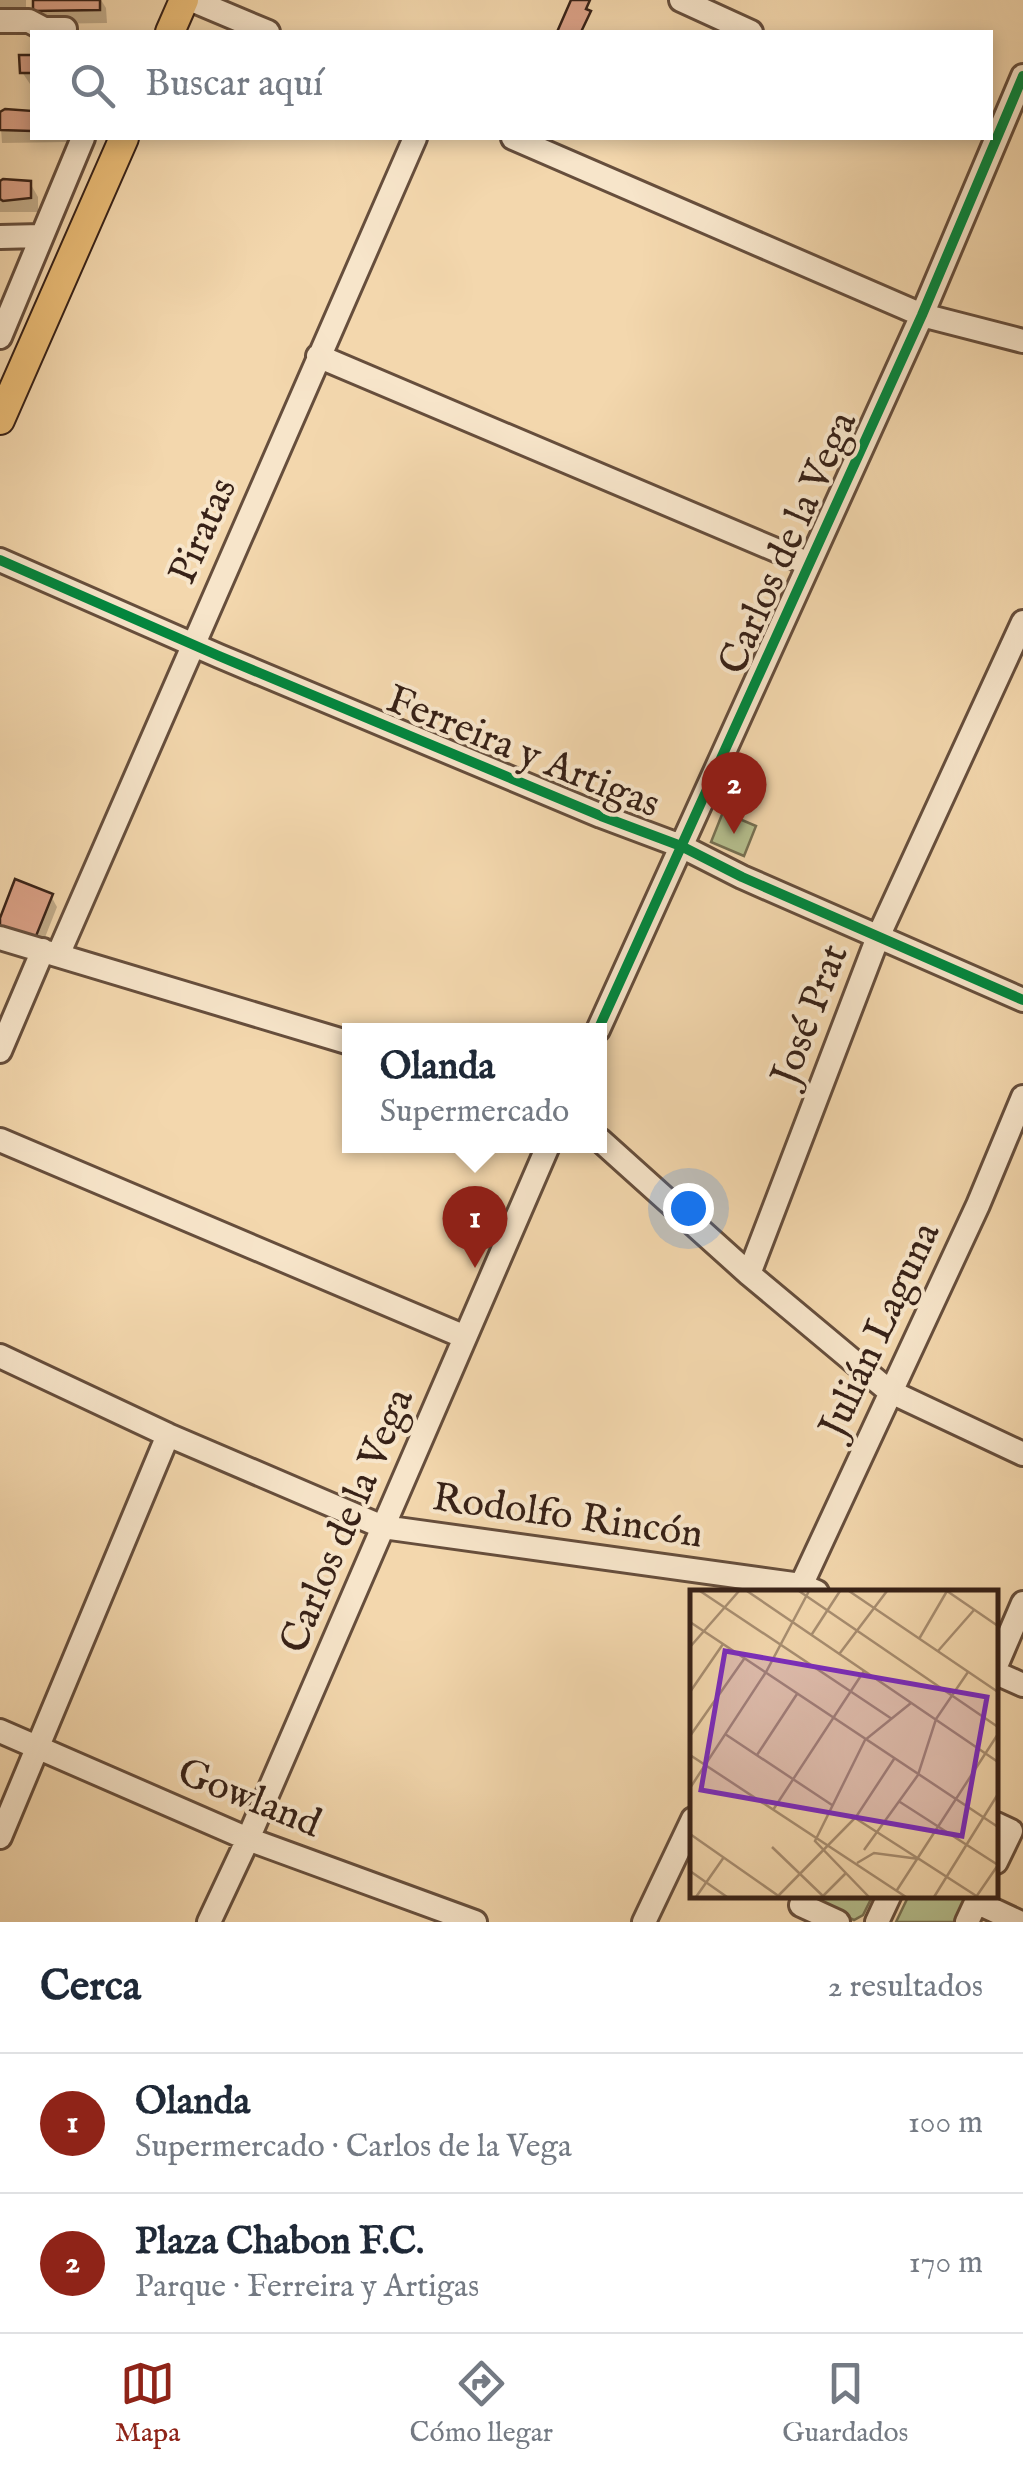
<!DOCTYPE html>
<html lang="es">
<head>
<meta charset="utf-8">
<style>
	body { margin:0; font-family:"IM FELL English",serif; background:#f2f2f3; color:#1f2937 }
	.you { position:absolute; left:688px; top:1208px; width:35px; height:35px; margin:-25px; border:8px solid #fff; border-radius:50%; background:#1a73e8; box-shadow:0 0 0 15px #1a73e833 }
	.badge { display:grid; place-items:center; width:65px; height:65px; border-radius:50%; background:#8f2418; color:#fff; font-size:32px; font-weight:700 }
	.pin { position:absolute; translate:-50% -82px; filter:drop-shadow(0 2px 5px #0008) }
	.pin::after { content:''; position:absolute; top:52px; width:35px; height:30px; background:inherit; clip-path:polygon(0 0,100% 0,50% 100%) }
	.popup { position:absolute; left:342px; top:1023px; width:265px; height:130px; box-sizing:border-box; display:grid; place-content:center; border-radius:0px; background:#fff; filter:drop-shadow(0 2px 8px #0005); font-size:32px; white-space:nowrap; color:#747a83 }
	.popup b { font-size:38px; color:#1f2937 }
	.popup::after { content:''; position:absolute; left:50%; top:100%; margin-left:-20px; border:20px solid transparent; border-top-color:#fff }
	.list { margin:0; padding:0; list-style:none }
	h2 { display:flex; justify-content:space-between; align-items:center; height:130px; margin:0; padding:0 40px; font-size:42px }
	h2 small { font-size:32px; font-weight:400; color:#747a83 }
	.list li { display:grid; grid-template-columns:65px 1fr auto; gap:30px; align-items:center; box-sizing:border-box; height:140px; padding:0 40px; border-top:2px solid #e0e1e3 }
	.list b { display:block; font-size:38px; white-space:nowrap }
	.list p { margin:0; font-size:32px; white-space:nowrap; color:#747a83 }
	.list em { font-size:32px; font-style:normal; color:#747a83 }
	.icon { flex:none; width:55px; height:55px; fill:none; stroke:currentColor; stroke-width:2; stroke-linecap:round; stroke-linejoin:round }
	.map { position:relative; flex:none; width:1023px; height:1922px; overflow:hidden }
	.search { position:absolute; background:#fff; box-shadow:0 5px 15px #0003; left:30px; right:30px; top:30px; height:110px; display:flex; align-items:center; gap:25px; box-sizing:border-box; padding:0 35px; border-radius:0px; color:#747a83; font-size:38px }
	.sheet { height:410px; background:#fff }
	nav { display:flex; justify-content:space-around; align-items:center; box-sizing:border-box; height:140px; border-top:2px solid #e0e1e3; background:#fff; font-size:28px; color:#747a83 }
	nav a { display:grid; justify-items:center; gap:5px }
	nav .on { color:#8f2418 }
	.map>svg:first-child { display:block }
</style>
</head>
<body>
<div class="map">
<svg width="1023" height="1922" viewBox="0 0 1023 1922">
	<rect width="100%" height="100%" fill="#f3d7ad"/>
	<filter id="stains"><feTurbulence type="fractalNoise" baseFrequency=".002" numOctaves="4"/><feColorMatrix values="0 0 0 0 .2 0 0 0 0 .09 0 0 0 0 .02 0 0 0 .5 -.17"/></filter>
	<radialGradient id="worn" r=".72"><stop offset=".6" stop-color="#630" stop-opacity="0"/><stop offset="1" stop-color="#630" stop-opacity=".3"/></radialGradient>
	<!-- green -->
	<path fill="#b5bf8e" stroke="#767052" stroke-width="2.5" d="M723 812 756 826 744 856 711 842Z
		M820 1895H873L863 1915 854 1920 824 1906Z
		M909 1895H967L955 1922H896Z"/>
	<!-- shadow -->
	<path fill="#0003" d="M0 0H26V11L0 12Z
		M35 0H101L106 8 107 23 43 24 35 10Z
		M22 58H32V87L22 72Z
		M32 111V138H67V142L2 143 0 114Z
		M30 183 38 197V212H0V184Z
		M51 896 57 907 40 950 0 927Z"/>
	<!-- building -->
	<path fill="#dca288" stroke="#372117" stroke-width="2.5" d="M33 0H100V10L33 11Z
		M571 0H590L586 9 591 11 581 32H557Z
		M19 55H32V73H20Z
		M5 109 32 111V109V131L0 130V112Z
		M3 179 31 181V198L3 201 0 199V181Z
		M15 879 53 894 34 941 0 928V918Z"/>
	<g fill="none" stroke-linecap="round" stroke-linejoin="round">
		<defs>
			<path id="minor" d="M192 0 268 32
				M681 0 751 32
				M0 21H29L44 29H65
				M513 138 922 315 1023 341
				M0 237 41 236
				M0 337 83 138
				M318 356 809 564
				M0 560 219 656 601 816 681 846 742 877 1023 1000
				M0 938 350 1043
				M58 955 415 138
				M598 1030 922 315 1023 76
				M0 1051 43 950
				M0 1140 465 1337
				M600 1140 749 1274 889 1391 1023 1454
				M749 1274 878 937 1023 622
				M0 1356 168 1435 383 1527 801 1585 817 1592
				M798 1592 978 1205 1023 1097
				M996 1666 1023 1603
				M996 1673 1023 1685
				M0 1731 248 1839 475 1922
				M996 1824 1011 1831 996 1862
				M0 1837 168 1435
				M806 1894 801 1905 838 1922
				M976 1902 1019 1922
				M209 1922 248 1839 548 1146
				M644 1922 693 1819
				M877 1922 890 1894
				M967 1922 980 1894"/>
			<path id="major" d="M170 32 184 0
				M0 420 124 138"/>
		</defs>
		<!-- minor casing -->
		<use href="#minor" stroke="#664e3c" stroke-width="28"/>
		<!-- major casing -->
		<use href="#major" stroke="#372117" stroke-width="32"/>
		<!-- minor -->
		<use href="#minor" stroke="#f7e5ca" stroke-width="22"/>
		<!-- major -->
		<use href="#major" stroke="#eabc76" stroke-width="28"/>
		<defs>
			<path id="cycleway" d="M0 560 219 656 601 816 681 846 742 877 1023 1000
				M598 1030 922 315 1023 76"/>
		</defs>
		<!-- cycleway casing -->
		<use href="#cycleway" stroke="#f7e5ca" stroke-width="16"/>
		<!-- cycleway -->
		<use href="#cycleway" stroke="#00873e" stroke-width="10"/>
	</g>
	<g text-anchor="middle" stroke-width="8" stroke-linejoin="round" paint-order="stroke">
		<!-- street labels -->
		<g font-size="40" fill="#372117" stroke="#f7e5ca">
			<text transform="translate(201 530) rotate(-66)" y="14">Piratas</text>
			<text transform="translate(786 542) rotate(-66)" y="14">Carlos de la Vega</text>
			<text transform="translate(524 750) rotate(22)" y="14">Ferreira y Artigas</text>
			<text transform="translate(808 1014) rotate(-69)" y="14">José Prat</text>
			<text transform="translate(878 1329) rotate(-65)" y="14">Julián Laguna</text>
			<text transform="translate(568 1514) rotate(8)" y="14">Rodolfo Rincón</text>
			<text transform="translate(345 1520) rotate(-67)" y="14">Carlos de la Vega</text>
			<text transform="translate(250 1796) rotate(22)" y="14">Gowland</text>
		</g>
	</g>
	<!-- overview -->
	<g transform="translate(690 1590)">
		<rect width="308" height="308" fill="#f3d7ad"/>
		<path fill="none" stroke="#a88e71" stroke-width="2.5" d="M10 1 202 129M57 1 308 172M109 1 308 137M159 1 308 102M257 1 308 36M0 32 308 237M122 44 150 1M229 49 257 1M0 57 49 1M248 61 284 20M150 63 197 1M0 102 33 54M35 144 142 215M0 146 54 69M0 165 216 307M67 165 107 104M0 198 76 82 119 1M210 212 308 275M83 220 174 81M165 228 229 269M0 244 90 307M82 257 134 307M174 260 228 185 246 129 278 82M167 273 184 263 229 269 288 307M0 281 37 307M207 300 308 144M89 305 166 227 204 169M6 307 34 267M132 307 156 283M179 307 125 251 175 150 221 113M244 307 308 204M286 307 308 275"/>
		<path fill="#7b2cbf" fill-opacity="0.15" stroke="#7b2cbf" stroke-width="5" d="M35 61 297 107 272 246 11 200Z"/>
		<rect width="308" height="308" fill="none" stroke="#372117" stroke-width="5"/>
	</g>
	<rect width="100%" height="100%" filter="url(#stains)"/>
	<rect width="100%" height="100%" fill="url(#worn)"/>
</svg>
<div class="you"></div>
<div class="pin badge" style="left:475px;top:1268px">1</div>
<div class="popup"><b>Olanda</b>Supermercado</div>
<div class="pin badge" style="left:734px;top:834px">2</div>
<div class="search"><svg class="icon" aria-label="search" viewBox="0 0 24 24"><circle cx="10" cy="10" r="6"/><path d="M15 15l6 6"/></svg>Buscar aquí</div>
</div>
<section class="sheet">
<h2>Cerca<small>2 resultados</small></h2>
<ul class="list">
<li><span class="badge">1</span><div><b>Olanda</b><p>Supermercado · Carlos de la Vega</p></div><em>100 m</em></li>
<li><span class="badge">2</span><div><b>Plaza Chabon F.C.</b><p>Parque · Ferreira y Artigas</p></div><em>170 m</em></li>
</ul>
</section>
<nav>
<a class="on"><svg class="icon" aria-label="map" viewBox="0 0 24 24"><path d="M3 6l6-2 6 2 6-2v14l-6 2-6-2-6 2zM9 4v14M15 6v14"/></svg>Mapa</a>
<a><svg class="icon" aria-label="directions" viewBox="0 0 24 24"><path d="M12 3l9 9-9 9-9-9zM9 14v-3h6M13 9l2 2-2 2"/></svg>Cómo llegar</a>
<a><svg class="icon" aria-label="saved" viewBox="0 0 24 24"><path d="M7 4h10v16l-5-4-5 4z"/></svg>Guardados</a>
</nav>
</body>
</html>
